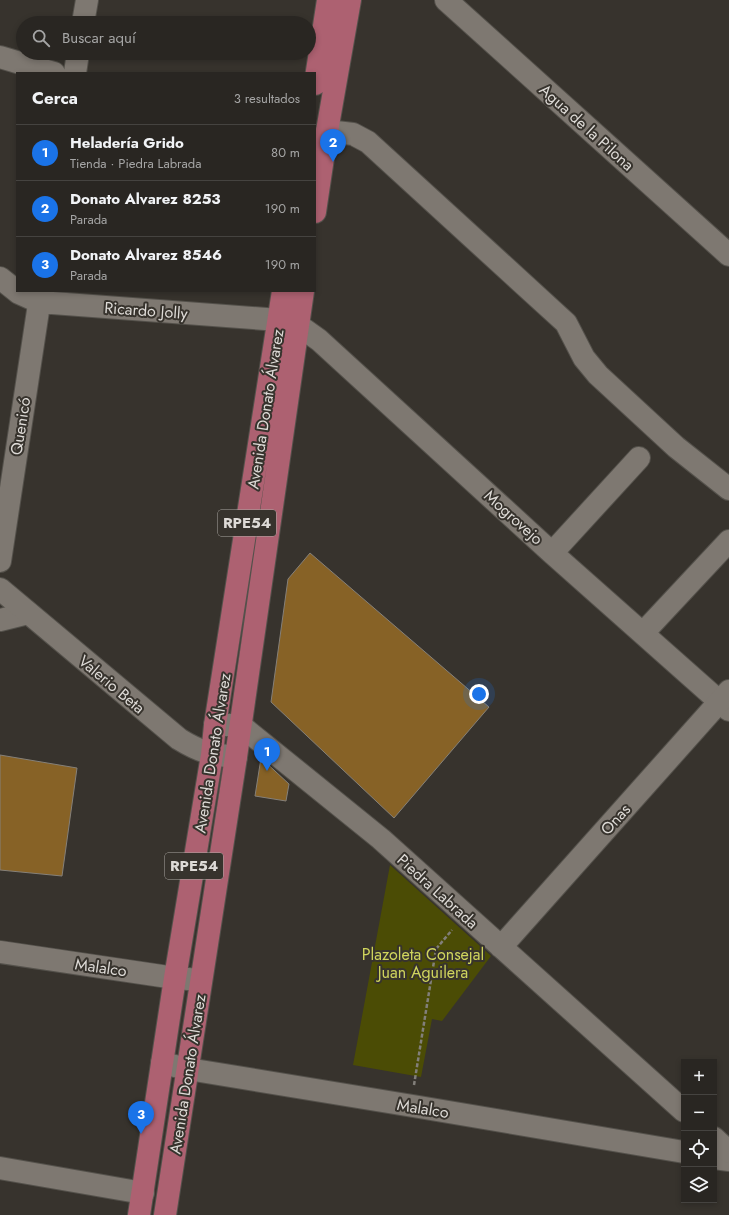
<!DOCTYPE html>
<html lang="es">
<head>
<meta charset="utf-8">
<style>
	body { margin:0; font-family:Jost,sans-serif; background:#312e2a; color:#f1f3f6 }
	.controls { position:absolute; right:12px; bottom:12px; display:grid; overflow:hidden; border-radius:0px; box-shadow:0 2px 6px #0003 }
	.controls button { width:36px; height:36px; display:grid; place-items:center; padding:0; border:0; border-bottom:1px solid #454340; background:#292622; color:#f1f3f6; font:20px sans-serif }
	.you { position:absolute; left:479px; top:694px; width:14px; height:14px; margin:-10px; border:3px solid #fff; border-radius:50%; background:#1a73e8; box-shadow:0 0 0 6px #1a73e833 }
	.badge { display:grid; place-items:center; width:26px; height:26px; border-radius:50%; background:#1a73e8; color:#fff; font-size:13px; font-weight:700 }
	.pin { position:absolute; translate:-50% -33px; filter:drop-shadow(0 1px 2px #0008) }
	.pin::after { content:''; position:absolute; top:21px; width:14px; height:12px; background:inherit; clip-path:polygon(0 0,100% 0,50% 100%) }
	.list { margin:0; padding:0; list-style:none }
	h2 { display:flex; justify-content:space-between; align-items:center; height:52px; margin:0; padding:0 16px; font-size:17px }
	h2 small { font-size:13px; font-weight:400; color:#a5a5a5 }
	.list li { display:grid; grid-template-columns:26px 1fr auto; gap:12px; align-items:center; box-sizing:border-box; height:56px; padding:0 16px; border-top:1px solid #454340 }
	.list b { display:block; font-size:15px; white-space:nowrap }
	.list p { margin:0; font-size:13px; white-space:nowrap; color:#a5a5a5 }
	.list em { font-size:13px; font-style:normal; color:#a5a5a5 }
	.icon { flex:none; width:22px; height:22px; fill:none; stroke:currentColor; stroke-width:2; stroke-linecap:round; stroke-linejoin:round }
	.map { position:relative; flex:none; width:729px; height:1215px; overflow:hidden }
	.search { position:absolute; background:#292622; box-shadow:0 2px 6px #0003; left:16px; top:16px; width:300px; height:44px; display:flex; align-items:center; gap:10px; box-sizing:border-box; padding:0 14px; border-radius:22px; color:#a5a5a5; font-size:15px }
	.panel { position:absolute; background:#292622; box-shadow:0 2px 6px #0003; left:16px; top:72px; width:300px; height:220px; border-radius:0px }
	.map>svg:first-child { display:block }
</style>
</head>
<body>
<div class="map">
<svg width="729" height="1215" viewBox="0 0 729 1215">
	<rect width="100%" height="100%" fill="#37332d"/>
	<!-- green -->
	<path fill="#4b4c05" d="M390 865 491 956 442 1021 432 1019 421 1077 353 1065Z"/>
	<!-- building -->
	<path fill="#876226" stroke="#858079" d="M310 553 489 707 394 818 271 702 288 579Z
		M0 755 77 768 62 876 0 870Z
		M261 758 289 784 286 801 255 796Z"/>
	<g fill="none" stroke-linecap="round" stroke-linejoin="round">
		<defs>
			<path id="minor" d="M446 0 729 255
				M83 23 87 0
				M0 57 54 73
				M75 73 78 53
				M327 131 353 134 368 142 566 323 584 358 598 375 676 447 729 489
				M0 278 19 293 39 302 279 320 298 325 319 340 552 553 729 710
				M552 553 639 458
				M0 561 41 291
				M0 620 28 613
				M643 633 729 541
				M162 1063 188 1069 419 1107 684 1152
				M714 1158 729 1160
				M0 1168 143 1193"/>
			<path id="secondary" d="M0 589 179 739C200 752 212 755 236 757
				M215 725H240L381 839 684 1111
				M501 947 729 691
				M0 952 175 978 201 980
				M714 1138 729 1152"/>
			<path id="primary" d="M315 84 328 0
				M315 212 327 131 350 0
				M139 1215 175 978 212 755 215 725 283 291
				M165 1215 236 757 303 291"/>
		</defs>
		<!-- minor casing -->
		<use href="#minor" stroke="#54514b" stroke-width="24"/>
		<!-- secondary casing -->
		<use href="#secondary" stroke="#54514b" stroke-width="24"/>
		<!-- primary casing -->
		<use href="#primary" stroke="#54514b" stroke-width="24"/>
		<!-- path -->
		<path stroke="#827f7a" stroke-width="2.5" stroke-dasharray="4 2" stroke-linecap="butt" d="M414 1085 436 949 452 930"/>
		<!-- minor -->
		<use href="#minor" stroke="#7e7871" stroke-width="22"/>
		<!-- secondary -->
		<use href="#secondary" stroke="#7e7871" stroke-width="22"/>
		<!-- primary -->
		<use href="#primary" stroke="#ad6171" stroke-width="22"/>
	</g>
	<g text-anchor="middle" stroke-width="4" stroke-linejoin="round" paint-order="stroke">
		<!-- shield labels -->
		<g fill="#37332d" stroke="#aca9a4" stroke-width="1">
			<rect x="218" y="510" width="58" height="26" rx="3"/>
			<rect x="165" y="853" width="58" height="26" rx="3"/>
		</g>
		<g font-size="15" font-weight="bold" fill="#dedbd7">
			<text x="247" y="528">RPE54</text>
			<text x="194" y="871">RPE54</text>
		</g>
		<!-- street labels -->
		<g font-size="16" fill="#dedbd7" stroke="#37332d">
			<text transform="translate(587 127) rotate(42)" y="6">Agua de la Pilona</text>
			<text transform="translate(146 310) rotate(4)" y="6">Ricardo Jolly</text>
			<text transform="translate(265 409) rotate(-81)" y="6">Avenida Donato Álvarez</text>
			<text transform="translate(20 426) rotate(-81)" y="6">Quenicó</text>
			<text transform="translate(514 517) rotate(42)" y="6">Mogrovejo</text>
			<text transform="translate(112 684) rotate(40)" y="6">Valerio Beta</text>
			<text transform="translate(212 753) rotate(-81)" y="6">Avenida Donato Álvarez</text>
			<text transform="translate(615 819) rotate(-48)" y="6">Onas</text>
			<text transform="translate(438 891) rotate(42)" y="6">Piedra Labrada</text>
			<text transform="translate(101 967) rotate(8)" y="6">Malalco</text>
			<text transform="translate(187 1074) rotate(-81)" y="6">Avenida Donato Álvarez</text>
			<text transform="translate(423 1108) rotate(9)" y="6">Malalco</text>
		</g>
		<!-- park labels -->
		<g font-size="16" fill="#d0d55d" stroke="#37332d">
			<text x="423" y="960">Plazoleta Consejal<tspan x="423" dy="18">Juan Aguilera</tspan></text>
		</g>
	</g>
</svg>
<div class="controls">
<button>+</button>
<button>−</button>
<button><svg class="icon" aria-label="locate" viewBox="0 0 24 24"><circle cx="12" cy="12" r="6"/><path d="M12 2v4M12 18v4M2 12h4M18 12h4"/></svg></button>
<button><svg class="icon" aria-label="layers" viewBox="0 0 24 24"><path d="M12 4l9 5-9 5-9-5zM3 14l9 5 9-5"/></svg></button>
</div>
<div class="you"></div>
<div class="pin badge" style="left:267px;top:771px">1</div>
<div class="pin badge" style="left:333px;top:162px">2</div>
<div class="pin badge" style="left:141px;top:1134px">3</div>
<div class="search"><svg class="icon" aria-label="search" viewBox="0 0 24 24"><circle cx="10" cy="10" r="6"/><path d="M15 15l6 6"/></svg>Buscar aquí</div>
<section class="panel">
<h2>Cerca<small>3 resultados</small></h2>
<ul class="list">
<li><span class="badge">1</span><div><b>Heladería Grido</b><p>Tienda · Piedra Labrada</p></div><em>80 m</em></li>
<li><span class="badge">2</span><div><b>Donato Alvarez 8253</b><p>Parada</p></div><em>190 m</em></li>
<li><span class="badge">3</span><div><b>Donato Alvarez 8546</b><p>Parada</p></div><em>190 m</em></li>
</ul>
</section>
</div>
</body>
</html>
